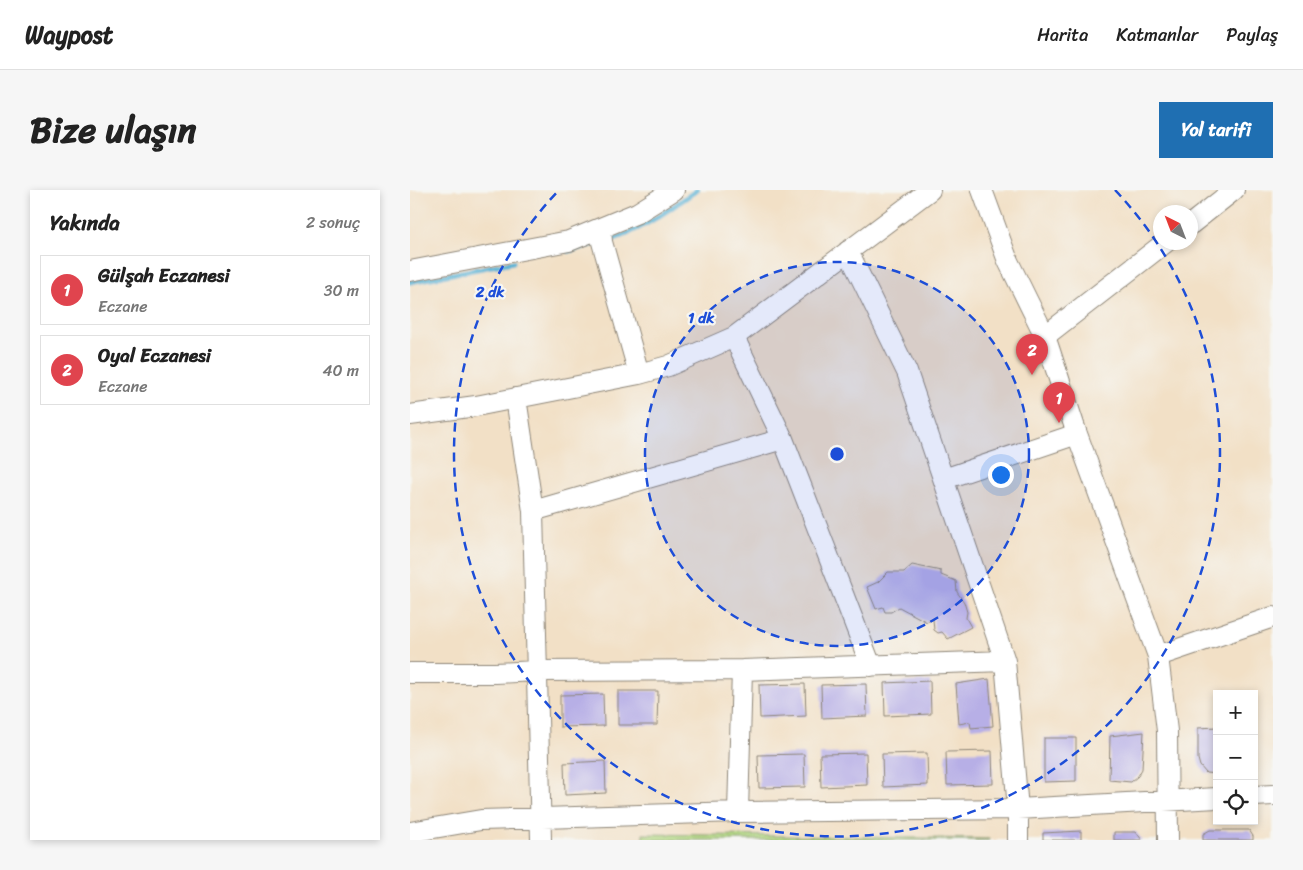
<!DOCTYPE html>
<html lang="tr">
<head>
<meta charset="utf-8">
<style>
	body { margin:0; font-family:Sriracha,sans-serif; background:#f6f6f6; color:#222 }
	.controls { position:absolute; right:15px; bottom:15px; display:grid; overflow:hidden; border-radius:0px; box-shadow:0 2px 8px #0003 }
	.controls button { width:45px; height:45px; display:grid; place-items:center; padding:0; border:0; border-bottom:1px solid #e0e0e0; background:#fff; color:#222; font:25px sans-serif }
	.compass { position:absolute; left:743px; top:15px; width:45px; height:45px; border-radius:50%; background:#fff; box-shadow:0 2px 8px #0003; rotate:318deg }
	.you { position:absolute; left:590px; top:284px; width:18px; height:18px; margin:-12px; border:4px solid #fff; border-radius:50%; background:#1a73e8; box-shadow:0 0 0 8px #1a73e833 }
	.badge { display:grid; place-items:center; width:32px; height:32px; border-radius:50%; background:#1f6fb2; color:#fff; font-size:16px; font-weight:700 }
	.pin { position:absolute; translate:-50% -41px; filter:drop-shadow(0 1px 2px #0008) }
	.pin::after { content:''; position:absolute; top:26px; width:18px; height:15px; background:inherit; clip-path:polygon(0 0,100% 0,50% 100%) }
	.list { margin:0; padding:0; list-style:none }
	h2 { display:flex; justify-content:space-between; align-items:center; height:65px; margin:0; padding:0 20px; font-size:21px }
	h2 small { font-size:16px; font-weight:400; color:#767676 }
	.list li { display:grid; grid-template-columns:32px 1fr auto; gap:15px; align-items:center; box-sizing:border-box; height:70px; margin:0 10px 10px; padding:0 10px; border:1px solid #e0e0e0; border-radius:0px }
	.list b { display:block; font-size:19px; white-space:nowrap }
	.list p { margin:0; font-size:16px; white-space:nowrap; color:#767676 }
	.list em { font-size:16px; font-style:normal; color:#767676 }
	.icon { flex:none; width:28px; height:28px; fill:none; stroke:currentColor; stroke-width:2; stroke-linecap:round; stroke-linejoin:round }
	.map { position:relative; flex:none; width:863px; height:650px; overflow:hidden; border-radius:0px }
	header { display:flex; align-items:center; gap:30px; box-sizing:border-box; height:70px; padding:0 25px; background:#fff; border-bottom:1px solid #e0e0e0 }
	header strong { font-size:24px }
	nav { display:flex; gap:28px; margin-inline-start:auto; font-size:18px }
	.intro { display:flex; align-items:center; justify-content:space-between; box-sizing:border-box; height:120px; padding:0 30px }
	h1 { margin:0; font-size:35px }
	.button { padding:12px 22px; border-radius:0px; background:#1f6fb2; color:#fff; font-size:18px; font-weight:700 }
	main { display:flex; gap:30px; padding:0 30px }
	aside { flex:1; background:#fff; border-radius:0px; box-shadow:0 2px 8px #0003 }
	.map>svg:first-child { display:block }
</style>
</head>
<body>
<header>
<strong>Waypost</strong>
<nav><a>Harita</a><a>Katmanlar</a><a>Paylaş</a></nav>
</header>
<div class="intro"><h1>Bize ulaşın</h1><a class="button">Yol tarifi</a></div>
<main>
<aside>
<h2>Yakında<small>2 sonuç</small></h2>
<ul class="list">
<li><span class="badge" style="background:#e0444e">1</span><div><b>Gülşah Eczanesi</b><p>Eczane</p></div><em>30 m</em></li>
<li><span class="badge" style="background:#e0444e">2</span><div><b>Oyal Eczanesi</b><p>Eczane</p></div><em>40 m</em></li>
</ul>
</aside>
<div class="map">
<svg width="863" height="650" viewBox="0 0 863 650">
	<rect width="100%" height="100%" fill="#f6f6f2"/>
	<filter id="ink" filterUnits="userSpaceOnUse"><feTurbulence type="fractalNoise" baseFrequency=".02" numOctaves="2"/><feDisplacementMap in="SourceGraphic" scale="10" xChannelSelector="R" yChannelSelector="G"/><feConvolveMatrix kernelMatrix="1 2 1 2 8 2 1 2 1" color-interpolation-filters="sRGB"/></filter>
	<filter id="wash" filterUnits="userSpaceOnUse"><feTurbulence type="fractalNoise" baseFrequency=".0096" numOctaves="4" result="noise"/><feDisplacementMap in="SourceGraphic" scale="20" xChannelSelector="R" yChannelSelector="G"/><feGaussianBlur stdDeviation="1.12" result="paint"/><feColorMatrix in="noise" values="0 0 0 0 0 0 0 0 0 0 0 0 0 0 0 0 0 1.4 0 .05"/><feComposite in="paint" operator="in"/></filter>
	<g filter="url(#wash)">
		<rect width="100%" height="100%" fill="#f2e0c6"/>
		<!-- pitch -->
		<path fill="#b0d67f" stroke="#6e8055" d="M233 644 579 649V650H233Z"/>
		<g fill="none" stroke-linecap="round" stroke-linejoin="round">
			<!-- stream -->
			<path stroke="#57b1d4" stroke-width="5" d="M197 51C228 43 261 18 287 0
				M158 61 188 53
				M0 92 103 72"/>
		</g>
		<g id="blocks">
			<!-- building -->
			<path fill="#b7afe6" d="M502 375 531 381V385L546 391 547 402 554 412 557 422 556 428 561 437 538 449 532 442 528 443 524 440 523 429 517 432 489 417 481 422H475L473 417 466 419 457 397 468 392 478 382H494Z
				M579 489 583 536 561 538 560 532 549 534 546 494Z
				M520 491 521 524 475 526 474 493Z
				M395 494 396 526 350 528 349 495Z
				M456 494 457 526 412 528 411 495Z
				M208 501H248L247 535H208Z
				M193 504 194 536 150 537V505Z
				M807 537V584L796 583 790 576 788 569V538Z
				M734 542 732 579 728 586 721 592 699 590 700 546Z
				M634 548H666V591L634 592Z
				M582 561 583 594 537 595 536 562Z
				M456 563 457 595 411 597 410 564Z
				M517 563 518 595 473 597 472 564Z
				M394 564 395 597 349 598 348 565Z
				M195 571 196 603 155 605 154 573Z
				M800 640H839L843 646V650H793V644Z
				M671 641V650H633V643Z
				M704 642H726L732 650H704Z"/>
		</g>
	</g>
	<g filter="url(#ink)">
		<use href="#blocks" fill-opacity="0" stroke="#8e8678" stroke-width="1"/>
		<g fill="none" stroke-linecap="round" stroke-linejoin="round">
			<defs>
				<path id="minor" d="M572 0 598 71 635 146 667 244 748 466 757 541 758 650
					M781 34 824 0
					M191 39 192 52 229 184
					M438 61 497 182 595 471 608 619V650
					M0 81 159 51 227 23 264 0
					M635 146 756 52
					M324 147 373 249 461 476
					M106 208 123 321 131 650
					M0 225 66 216 229 184 258 176 324 147 520 0
					M534 289 667 244
					M123 321 373 249
					M748 466 863 427
					M0 483H85L126 481 332 480 595 471
					M844 606 863 605
					M328 622 332 480
					M0 642 71 630 328 622 608 619 807 608"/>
			</defs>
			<!-- minor casing -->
			<use href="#minor" stroke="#8e8678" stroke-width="22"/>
			<!-- minor -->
			<use href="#minor" stroke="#fff" stroke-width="20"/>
		</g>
	</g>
	<!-- distance rings -->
	<circle cx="427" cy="264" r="192" fill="#1d4ed8" fill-opacity=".12"/>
	<g fill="none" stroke="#1d4ed8" stroke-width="2.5" stroke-dasharray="9 6">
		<circle cx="427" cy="264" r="192"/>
		<path d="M705 0A383 383 0 1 1 149 0"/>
	</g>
	<circle cx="427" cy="264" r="8" fill="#1d4ed8" stroke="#f6f6f2" stroke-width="2.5"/>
	<g font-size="15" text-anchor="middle" font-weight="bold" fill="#1d4ed8" stroke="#f6f6f2" stroke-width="4.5" stroke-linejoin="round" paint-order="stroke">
		<text x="80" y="107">2 dk</text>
		<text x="291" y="133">1 dk</text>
	</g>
</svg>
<div class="controls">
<button>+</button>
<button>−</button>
<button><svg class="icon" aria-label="locate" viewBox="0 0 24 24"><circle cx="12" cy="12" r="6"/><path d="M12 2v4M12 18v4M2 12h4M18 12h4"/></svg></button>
</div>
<svg class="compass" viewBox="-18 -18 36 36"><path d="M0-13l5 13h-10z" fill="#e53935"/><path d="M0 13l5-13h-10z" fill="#767676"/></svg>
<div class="you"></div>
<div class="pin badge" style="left:649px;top:233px;background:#e0444e">1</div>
<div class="pin badge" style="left:622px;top:185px;background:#e0444e">2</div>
</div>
</main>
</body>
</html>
